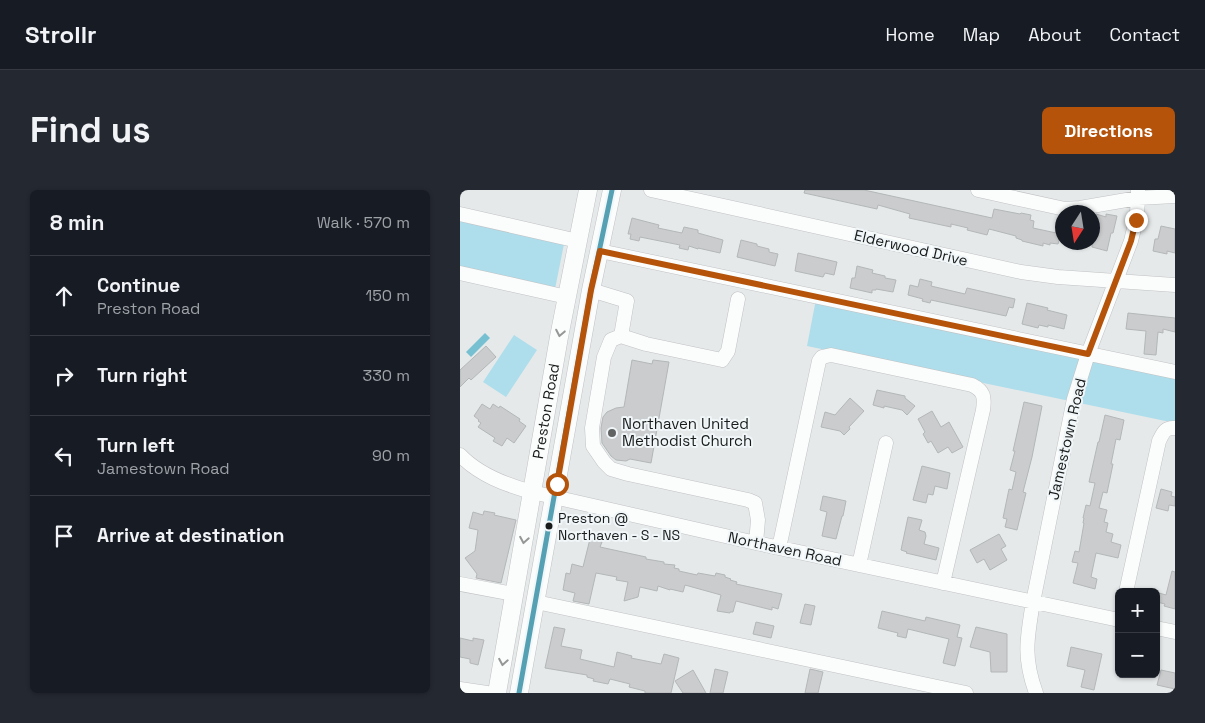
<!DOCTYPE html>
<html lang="en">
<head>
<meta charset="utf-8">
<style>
	body { margin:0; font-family:"Space Grotesk",sans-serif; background:#242831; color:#f1f3f6 }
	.controls { position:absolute; right:15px; bottom:15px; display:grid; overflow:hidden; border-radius:8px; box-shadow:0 1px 4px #0004 }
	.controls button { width:45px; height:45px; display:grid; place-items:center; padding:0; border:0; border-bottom:1px solid #363941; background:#171b24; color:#f1f3f6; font:25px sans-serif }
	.compass { position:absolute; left:595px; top:15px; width:45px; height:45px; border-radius:50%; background:#171b24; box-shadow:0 1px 4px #0004; rotate:192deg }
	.stop { position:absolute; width:15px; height:15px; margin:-11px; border:4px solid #b45309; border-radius:50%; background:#fff }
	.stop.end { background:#b45309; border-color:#fff; box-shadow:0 1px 5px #0008 }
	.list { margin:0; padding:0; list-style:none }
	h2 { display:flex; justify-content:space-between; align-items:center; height:65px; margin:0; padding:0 20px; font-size:21px }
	h2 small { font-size:16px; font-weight:400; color:#9ea1a6 }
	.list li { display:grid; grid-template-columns:32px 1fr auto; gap:15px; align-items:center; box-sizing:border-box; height:80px; padding:0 20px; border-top:1px solid #363941 }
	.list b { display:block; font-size:19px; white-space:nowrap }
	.list p { margin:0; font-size:16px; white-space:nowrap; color:#9ea1a6 }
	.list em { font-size:16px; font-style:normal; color:#9ea1a6 }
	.icon { flex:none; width:28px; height:28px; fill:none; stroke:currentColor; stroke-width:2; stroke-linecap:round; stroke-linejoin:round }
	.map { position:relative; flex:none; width:715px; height:503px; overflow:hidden; border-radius:8px }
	header { display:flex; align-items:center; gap:30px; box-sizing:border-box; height:70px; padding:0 25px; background:#171b24; border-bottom:1px solid #363941 }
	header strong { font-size:24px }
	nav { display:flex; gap:28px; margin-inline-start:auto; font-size:18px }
	.intro { display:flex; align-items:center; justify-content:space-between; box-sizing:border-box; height:120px; padding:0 30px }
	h1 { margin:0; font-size:35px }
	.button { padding:12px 22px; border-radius:8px; background:#b45309; color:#fff; font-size:18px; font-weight:700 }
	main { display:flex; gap:30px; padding:0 30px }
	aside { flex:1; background:#171b24; border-radius:8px; box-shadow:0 1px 4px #0004 }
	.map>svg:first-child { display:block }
</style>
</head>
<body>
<header>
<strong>Strollr</strong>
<nav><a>Home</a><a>Map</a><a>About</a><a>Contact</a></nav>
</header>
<div class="intro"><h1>Find us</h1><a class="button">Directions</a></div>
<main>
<aside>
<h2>8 min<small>Walk · 570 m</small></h2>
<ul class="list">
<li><svg class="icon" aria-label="ahead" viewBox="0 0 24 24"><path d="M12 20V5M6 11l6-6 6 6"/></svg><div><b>Continue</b><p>Preston Road</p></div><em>150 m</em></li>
<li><svg class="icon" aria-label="right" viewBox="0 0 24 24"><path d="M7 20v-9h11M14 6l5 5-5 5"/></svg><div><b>Turn right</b></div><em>330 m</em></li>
<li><svg class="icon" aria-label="left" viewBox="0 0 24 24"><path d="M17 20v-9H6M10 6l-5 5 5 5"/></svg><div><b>Turn left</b><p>Jamestown Road</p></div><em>90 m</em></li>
<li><svg class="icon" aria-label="arrive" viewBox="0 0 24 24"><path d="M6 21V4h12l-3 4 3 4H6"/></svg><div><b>Arrive at destination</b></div></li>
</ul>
</aside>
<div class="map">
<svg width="715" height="503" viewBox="0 0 715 503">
	<rect width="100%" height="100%" fill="#e6e9ea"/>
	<!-- green -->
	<path fill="#aedeeb" d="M0 20 106 44 94 104 0 82Z
		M356 109 715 184V233L347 156Z
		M54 145 77 160 46 207 23 192Z"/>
	<!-- water -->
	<path fill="#77c0d2" d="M25 143 30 148 11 167 6 162Z"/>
	<!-- building -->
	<path fill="#cacccd" stroke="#b4b7b8" d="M345 0H404L532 28 534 19 560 24 561 23 571 25 570 30 574 31 573 38 601 44 598 54 590 53V55L583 53V56L562 51V50L556 48V46L529 39 527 45 507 40 508 38 491 34V37L449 28 450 24 418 15 417 19 344 3Z
		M636 24 646 27V24L657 26 653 43H651L647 61 632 57V37Z
		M172 28 199 35 198 38 222 43 224 37 238 40V43L263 50 260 63 238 58V59L229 56 228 60 219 58 220 55 180 47 179 51 170 49 171 44H168Z
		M701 36 715 39V63L707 61V64L693 61 695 49H698Z
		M281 50 297 54V56L309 59V62L318 64 315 76 277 67Z
		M338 63 377 72 374 85 365 83 363 87 335 81Z
		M397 76 413 80 412 83 425 86V88L436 90 433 102 416 99V100H412V103L390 98 392 88H395Z
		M460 89 472 92 471 96 505 104 507 98 555 109 553 118 549 117 546 126 471 110 470 113 462 111 463 109 448 105 450 95 458 97Z
		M567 113 588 118 587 120 607 125 604 139 588 135V137L579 135 578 138 562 134Z
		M668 123 715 128V142L703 139V143L698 142 696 165 684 164 686 141 666 139Z
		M26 156 36 167 11 190 9 188 0 197V180Z
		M172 170 192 174 193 170 209 172 191 273 170 269 166 271 156 270 151 266 142 253 141 238 143 227 147 222 156 218 164 217Z
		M417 200 445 206V208L455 216 447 225 442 220 424 216V218L413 215Z
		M390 208 404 221 389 237 390 239 384 245 380 241 361 237 365 222 375 225Z
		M564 212 582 216 572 267 563 302 566 303 557 340 545 337 547 329 543 328 549 299 552 300 556 282 550 280 555 261H553Z
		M22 214 30 219 33 214 39 218 40 216 60 229 59 231 66 236 54 253 47 248 42 256 33 251 35 248 18 237 21 233 18 231 19 230 14 226Z
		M472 221 481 237 489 232 503 257 492 263 488 257 478 263 471 251 468 253 463 244 465 242 458 229Z
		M645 225 664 230 660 250 656 249 651 274H653L647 303 643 302 639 318 647 320 644 332 648 333 646 342 653 344 651 352 661 355 658 368 636 363 631 387 637 389 635 399 613 393 618 373 612 372 615 361 619 362 624 333H623L624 328H623L626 315 630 316 635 293 629 292 638 252H639Z
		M462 276 490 283 487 299 475 296 473 305 468 304 466 313 453 310Z
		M701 299 712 302 711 306 715 307V316L709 315 708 321 696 318Z
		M363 306 386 311 383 326H382L376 349 362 346 367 322 360 320Z
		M24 321 35 323 34 325 56 330 41 393 16 388 17 384 5 368 15 361 18 340 9 338 13 322 23 325Z
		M448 327 462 330 459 340 465 342 466 346 464 354 479 358 476 370 446 363 447 362 441 360Z
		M539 344 546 356 541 359 547 370 530 380 524 369 517 373 510 360Z
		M130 349 142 352 140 357 186 367V369L204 372V374L215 375 214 378 219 379V381L237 385 238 383 255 386 256 383 265 385V387L271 389 270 390 277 392 276 394 322 404 318 419 312 417V420L276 411 273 422H270V423L257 421 261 405 225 395 223 402 210 399V400L198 396 197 401 180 397 178 407 164 411 168 392 156 390 157 387 136 383 129 414 113 411 115 403 103 400 106 383 110 384 112 374 123 377Z
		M712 381 715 382V419L704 416 705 414 697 412 699 403 706 405Z
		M345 414 355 416 351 435 340 433Z
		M422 421 465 431 466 427 500 435 497 447 502 448 495 476 483 473 489 449 448 439 446 448 437 446 438 443 418 438Z
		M296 432 314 436 311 448 293 444Z
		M94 437 105 439 101 456 122 460 120 469 154 477 157 462 172 466 171 468 201 474 204 464 219 468 211 503H185V501L169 497 170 494 150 489 148 494 133 491 134 489 127 487V485L85 478Z
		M516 437 547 444V482H531L530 462 510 457Z
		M0 448 13 451V448L24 450 18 475 10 473V469L0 467Z
		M611 457 642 464 634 500 621 497 625 480 607 476Z
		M255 479 268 482 263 503H250Z
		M350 479 363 482 358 503H345Z
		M233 480 246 503H223L215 491Z
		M701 480 715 483V499L697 495Z"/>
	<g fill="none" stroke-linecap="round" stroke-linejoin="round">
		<defs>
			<path id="minor" d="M191 0 561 82 598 87 715 95
				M518 0 605 19 620 18 678 8 715 6
				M0 24 118 51
				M140 61 715 182
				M0 83 107 107
				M131 100 167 111 161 146 151 150 144 167 132 238 133 256 144 272 151 279 168 284 288 310 295 313 298 330 296 353
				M161 146 186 154 262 170 268 161 278 109
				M0 265C19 285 46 295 72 302L296 353 659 430
				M319 358 359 171 362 167 371 165 512 195C524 201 525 207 523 220L483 393
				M399 375 426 253
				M0 394 54 404
				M666 402 699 251C703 243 705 237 715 238
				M76 412 506 503
				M696 438 715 442
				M0 499 27 503
				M576 503C563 467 567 449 573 412L614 209 628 164 671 51 676 30 678 12V0"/>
			<g id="major">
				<path id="s1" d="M37 503 99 147 128 0"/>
				<path d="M59 503 131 100 152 0"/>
			</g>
		</defs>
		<!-- minor casing -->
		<use href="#minor" stroke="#c0c2c4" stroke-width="15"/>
		<!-- major casing -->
		<use href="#major" stroke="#c0c2c4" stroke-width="19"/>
		<!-- minor -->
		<use href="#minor" stroke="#fbfcfc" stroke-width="14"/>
		<!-- major -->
		<use href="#major" stroke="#fbfcfc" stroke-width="18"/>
		<defs>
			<path id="bus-1" d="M59 503 131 100 152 0"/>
		</defs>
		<!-- bus-1 casing -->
		<use href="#bus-1" stroke="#f1f7f9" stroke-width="9"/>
		<!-- bus-1 -->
		<use href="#bus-1" stroke="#56a0b4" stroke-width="5"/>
	</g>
	<!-- one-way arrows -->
	<defs><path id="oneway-chevron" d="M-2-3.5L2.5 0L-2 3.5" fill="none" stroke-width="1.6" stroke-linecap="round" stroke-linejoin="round" transform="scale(1.25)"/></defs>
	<g stroke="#959797">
		<use href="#oneway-chevron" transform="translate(100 143) rotate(101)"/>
		<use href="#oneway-chevron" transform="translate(64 350) rotate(100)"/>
		<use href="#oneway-chevron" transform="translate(43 472) rotate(100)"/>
	</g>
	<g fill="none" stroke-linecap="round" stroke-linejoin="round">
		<!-- route -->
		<path stroke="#b45309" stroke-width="6" d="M97 294 131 100 140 61 628 164 671 51 676 30"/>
	</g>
	<!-- markers -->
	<circle fill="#616363" stroke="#f1f7f9" stroke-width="2" cx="152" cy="243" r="5"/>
	<circle fill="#191b1b" stroke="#f1f7f9" stroke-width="2" cx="89" cy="336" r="4.5"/>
	<g text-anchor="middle" stroke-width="4" stroke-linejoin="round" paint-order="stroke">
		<!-- bus labels -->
		<g font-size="14" fill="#191b1b" stroke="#f1f7f9" text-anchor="start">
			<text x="98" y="333">Preston @<tspan x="98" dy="17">Northaven - S - NS</tspan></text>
		</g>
		<!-- street labels -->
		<g font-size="15" fill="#191b1b" stroke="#f1f7f9">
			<text transform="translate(451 58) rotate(13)" y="5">Elderwood Drive</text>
			<text dy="5" stroke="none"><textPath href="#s1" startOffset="286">Preston Road</textPath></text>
			<text transform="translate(607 249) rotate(-77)" y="5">Jamestown Road</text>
			<text transform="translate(325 359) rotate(12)" y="5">Northaven Road</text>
		</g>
		<!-- poi labels -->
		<g font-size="15" fill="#191b1b" stroke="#f1f7f9" text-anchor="start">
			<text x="162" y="239">Northaven United<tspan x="162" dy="17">Methodist Church</tspan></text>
		</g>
	</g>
</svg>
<div class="controls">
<button>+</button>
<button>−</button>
</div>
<svg class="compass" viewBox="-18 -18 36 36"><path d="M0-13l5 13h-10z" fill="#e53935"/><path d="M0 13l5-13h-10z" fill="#9ea1a6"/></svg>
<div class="stop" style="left:97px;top:294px"></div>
<div class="stop end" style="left:676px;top:30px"></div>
</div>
</main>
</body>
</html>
